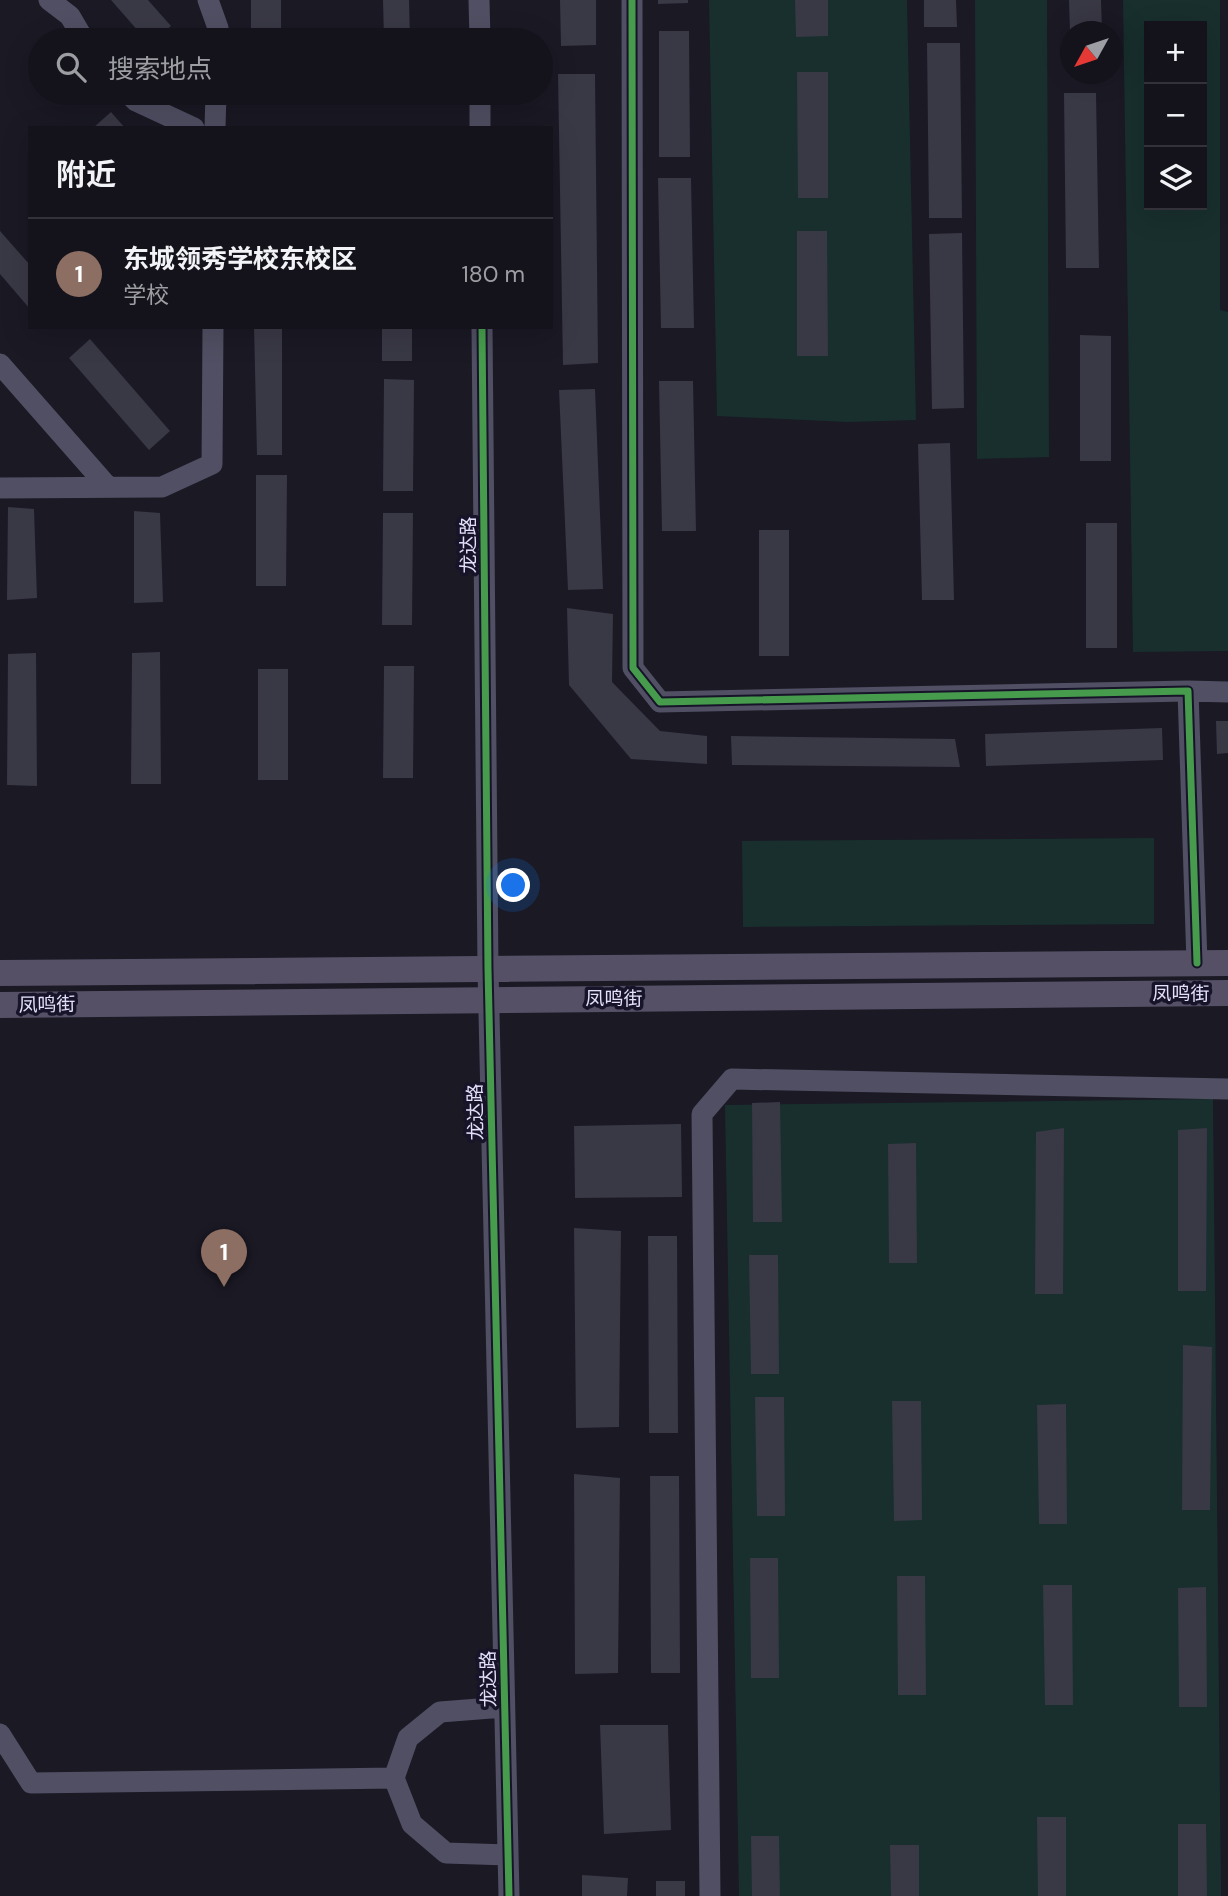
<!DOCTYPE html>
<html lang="zh">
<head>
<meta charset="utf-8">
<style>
	body { margin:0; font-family:"DM Sans","Noto Sans SC",sans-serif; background:#212028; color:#f1f3f6 }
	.controls { position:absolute; right:21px; top:21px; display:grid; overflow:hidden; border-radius:0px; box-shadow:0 7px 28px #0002 }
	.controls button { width:63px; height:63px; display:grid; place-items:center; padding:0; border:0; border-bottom:2px solid #33323a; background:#14131b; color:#f1f3f6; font:35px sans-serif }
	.compass { position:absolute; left:1060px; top:21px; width:63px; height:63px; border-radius:50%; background:#14131b; box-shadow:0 7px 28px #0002; rotate:230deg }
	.you { position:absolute; left:514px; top:886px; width:24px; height:24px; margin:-18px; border:5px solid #fff; border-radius:50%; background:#1a73e8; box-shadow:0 0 0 10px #1a73e833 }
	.badge { display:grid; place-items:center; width:46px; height:46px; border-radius:50%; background:#0b8043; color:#fff; font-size:23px; font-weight:700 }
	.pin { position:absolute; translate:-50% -58px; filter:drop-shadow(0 2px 4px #0008) }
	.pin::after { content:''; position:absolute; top:37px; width:24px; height:21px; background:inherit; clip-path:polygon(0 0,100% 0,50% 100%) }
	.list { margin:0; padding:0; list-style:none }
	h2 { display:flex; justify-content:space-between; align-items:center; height:91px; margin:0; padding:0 28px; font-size:30px }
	h2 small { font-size:23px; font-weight:400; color:#9d9ea3 }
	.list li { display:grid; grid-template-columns:46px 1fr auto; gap:21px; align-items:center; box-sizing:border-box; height:112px; padding:0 28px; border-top:2px solid #33323a }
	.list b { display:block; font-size:26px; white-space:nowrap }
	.list p { margin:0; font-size:23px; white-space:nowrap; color:#9d9ea3 }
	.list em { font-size:23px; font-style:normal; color:#9d9ea3 }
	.icon { flex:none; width:38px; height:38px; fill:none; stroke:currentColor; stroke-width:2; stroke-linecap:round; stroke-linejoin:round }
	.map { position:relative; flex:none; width:1228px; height:1896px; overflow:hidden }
	.search { position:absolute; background:#14131b; box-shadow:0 7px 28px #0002; left:28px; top:28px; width:525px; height:77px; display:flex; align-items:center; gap:18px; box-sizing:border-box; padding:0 24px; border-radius:38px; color:#9d9ea3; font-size:26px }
	.panel { position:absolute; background:#14131b; box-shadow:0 7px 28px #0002; left:28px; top:126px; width:525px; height:203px; border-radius:0px }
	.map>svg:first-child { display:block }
</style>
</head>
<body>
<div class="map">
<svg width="1228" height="1896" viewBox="0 0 1228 1896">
	<rect width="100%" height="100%" fill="#1a1924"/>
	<!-- green -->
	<path fill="#182f2e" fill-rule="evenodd" d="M709 0H907L916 420 848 422 717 416Z
		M975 0H1047L1049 457 977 459Z
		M1123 0H1220V310L1228 312V651L1133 652ZM1202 26V205H1149V26Z
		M1154 838V924L743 927 742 841Z
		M1213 1099 1221 1896H739L725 1105Z"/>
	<!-- building -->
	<path fill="#393845" d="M111 0H148L171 26 154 40H146Z
		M251 0H281V40H251Z
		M383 0H409L410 40H384Z
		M560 0H596V45L561 46Z
		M658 0H688V3L658 4Z
		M795 0H828V36L796 37Z
		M924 0H956L957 27H924Z
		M1069 0H1101L1102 32H1070Z
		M659 31H689L690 157H659Z
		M927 43H960L962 218H929Z
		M797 72H828V198H798Z
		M558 74H595L598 363 563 365Z
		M386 93H411L412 102H386Z
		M1064 93H1096L1099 268H1066Z
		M111 112 125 128H93Z
		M658 178H691L694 328H661Z
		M0 231 30 265V309L0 274Z
		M797 231H827L828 356H797Z
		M962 233 964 408 932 409 929 234Z
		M254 327H282V455H257Z
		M382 327H412V361H382Z
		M1080 335 1111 336V461H1080Z
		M90 339 170 431 149 450 69 358Z
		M384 379 414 380 413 491H383Z
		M659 381H693L696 531H662Z
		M595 389 603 589 568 590 559 390Z
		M950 443 954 600H922L918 444Z
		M256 475H287L286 586H256Z
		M8 507 34 509 37 598 7 600Z
		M134 511 160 513 163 602 134 603Z
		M383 513H413L412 625H382Z
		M1086 523H1117V648H1086Z
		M759 530H789V656H759Z
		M567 608 613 614 612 682 660 731 707 736V764L631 759 569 685Z
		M160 652 161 784H131L132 653Z
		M36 653 37 786 7 785 8 654Z
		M384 666H414L413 778H383Z
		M258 669H288V780H258Z
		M1216 721H1228V753L1217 754Z
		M1162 728 1163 760 986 766 985 734Z
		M731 736 955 739 960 767 732 765Z
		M780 1102 782 1222H753L752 1103Z
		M681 1124 682 1197 575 1198 574 1126Z
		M1064 1128 1063 1294H1035L1036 1132Z
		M1207 1128 1206 1291H1178V1130Z
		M916 1143 917 1263H889L888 1144Z
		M574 1228 621 1231 619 1427 576 1428Z
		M648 1236H677L678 1433H649Z
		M749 1255H778L779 1374H751Z
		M1183 1345 1212 1347 1210 1510H1182Z
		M755 1397H784L785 1516H757Z
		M892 1401H921L922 1520 894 1521Z
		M1066 1404 1067 1524H1039L1037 1405Z
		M574 1474 620 1478 618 1673 575 1674Z
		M650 1476H679L680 1673H651Z
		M750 1558H778L779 1678H751Z
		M897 1576H925L926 1695H898Z
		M1043 1585H1072L1073 1705H1045Z
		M1206 1587 1207 1707H1179L1178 1588Z
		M600 1725H668L671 1830 604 1834Z
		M1037 1817H1066V1896H1038Z
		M1178 1824H1206L1207 1896H1178Z
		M751 1836H779L780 1896H752Z
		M890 1845H919V1896H891Z
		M582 1875 628 1878 627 1896H582Z
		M656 1881H685V1896H656Z"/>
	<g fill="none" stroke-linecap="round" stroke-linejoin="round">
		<!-- minor -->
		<path stroke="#504f63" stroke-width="21" d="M49 0 70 16 84 40
			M208 0 218 28V40
			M479 0 480 40
			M632 0 633 668 660 702 1188 691 1197 963
			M128 93 136 101 194 128
			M480 93V128
			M215 128 216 93
			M482 327 488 969 509 1896
			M0 364 108 487
			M0 488 162 487 212 464 213 327
			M1188 691 1228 692
			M504 1707 440 1712 408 1738 394 1778 412 1824 446 1853 508 1855
			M0 1734 31 1783 394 1778
			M710 1896 702 1114 732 1079 1228 1089"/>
		<!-- major -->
		<path stroke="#565067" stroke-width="26" d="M0 973 1228 963
			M0 1005 1228 993"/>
		<defs>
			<path id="cycleway" d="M632 0 633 668 660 702 1188 691 1197 963
				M482 327 488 969 509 1896"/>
		</defs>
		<!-- cycleway casing -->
		<use href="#cycleway" stroke="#171429" stroke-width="11"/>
		<!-- cycleway -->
		<use href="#cycleway" stroke="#469c4c" stroke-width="7"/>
	</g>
	<g text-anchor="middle" stroke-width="7" stroke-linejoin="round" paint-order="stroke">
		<!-- street labels -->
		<g font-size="19" fill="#e2e0fb" stroke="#171429">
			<text transform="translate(468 545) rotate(-90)" y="7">龙达路</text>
			<text x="1181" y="1000">凤鸣街</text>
			<text x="614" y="1005">凤鸣街</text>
			<text transform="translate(47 1004) rotate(-1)" y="7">凤鸣街</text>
			<text transform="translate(475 1112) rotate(-91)" y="7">龙达路</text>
			<text transform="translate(488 1679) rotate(-91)" y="7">龙达路</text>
		</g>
	</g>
</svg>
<div class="controls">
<button>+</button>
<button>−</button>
<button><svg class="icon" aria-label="layers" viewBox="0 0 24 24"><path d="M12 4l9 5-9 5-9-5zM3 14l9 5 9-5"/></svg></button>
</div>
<svg class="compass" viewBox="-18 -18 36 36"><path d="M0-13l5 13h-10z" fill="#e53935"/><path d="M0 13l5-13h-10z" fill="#9d9ea3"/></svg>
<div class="you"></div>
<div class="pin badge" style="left:224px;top:1287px;background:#8d6e63">1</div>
<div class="search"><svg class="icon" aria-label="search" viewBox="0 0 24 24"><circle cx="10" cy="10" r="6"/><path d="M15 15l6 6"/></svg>搜索地点</div>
<section class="panel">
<h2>附近<small></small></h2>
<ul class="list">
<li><span class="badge" style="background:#8d6e63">1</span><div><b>东城领秀学校东校区</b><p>学校</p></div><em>180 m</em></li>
</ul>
</section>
</div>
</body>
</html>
